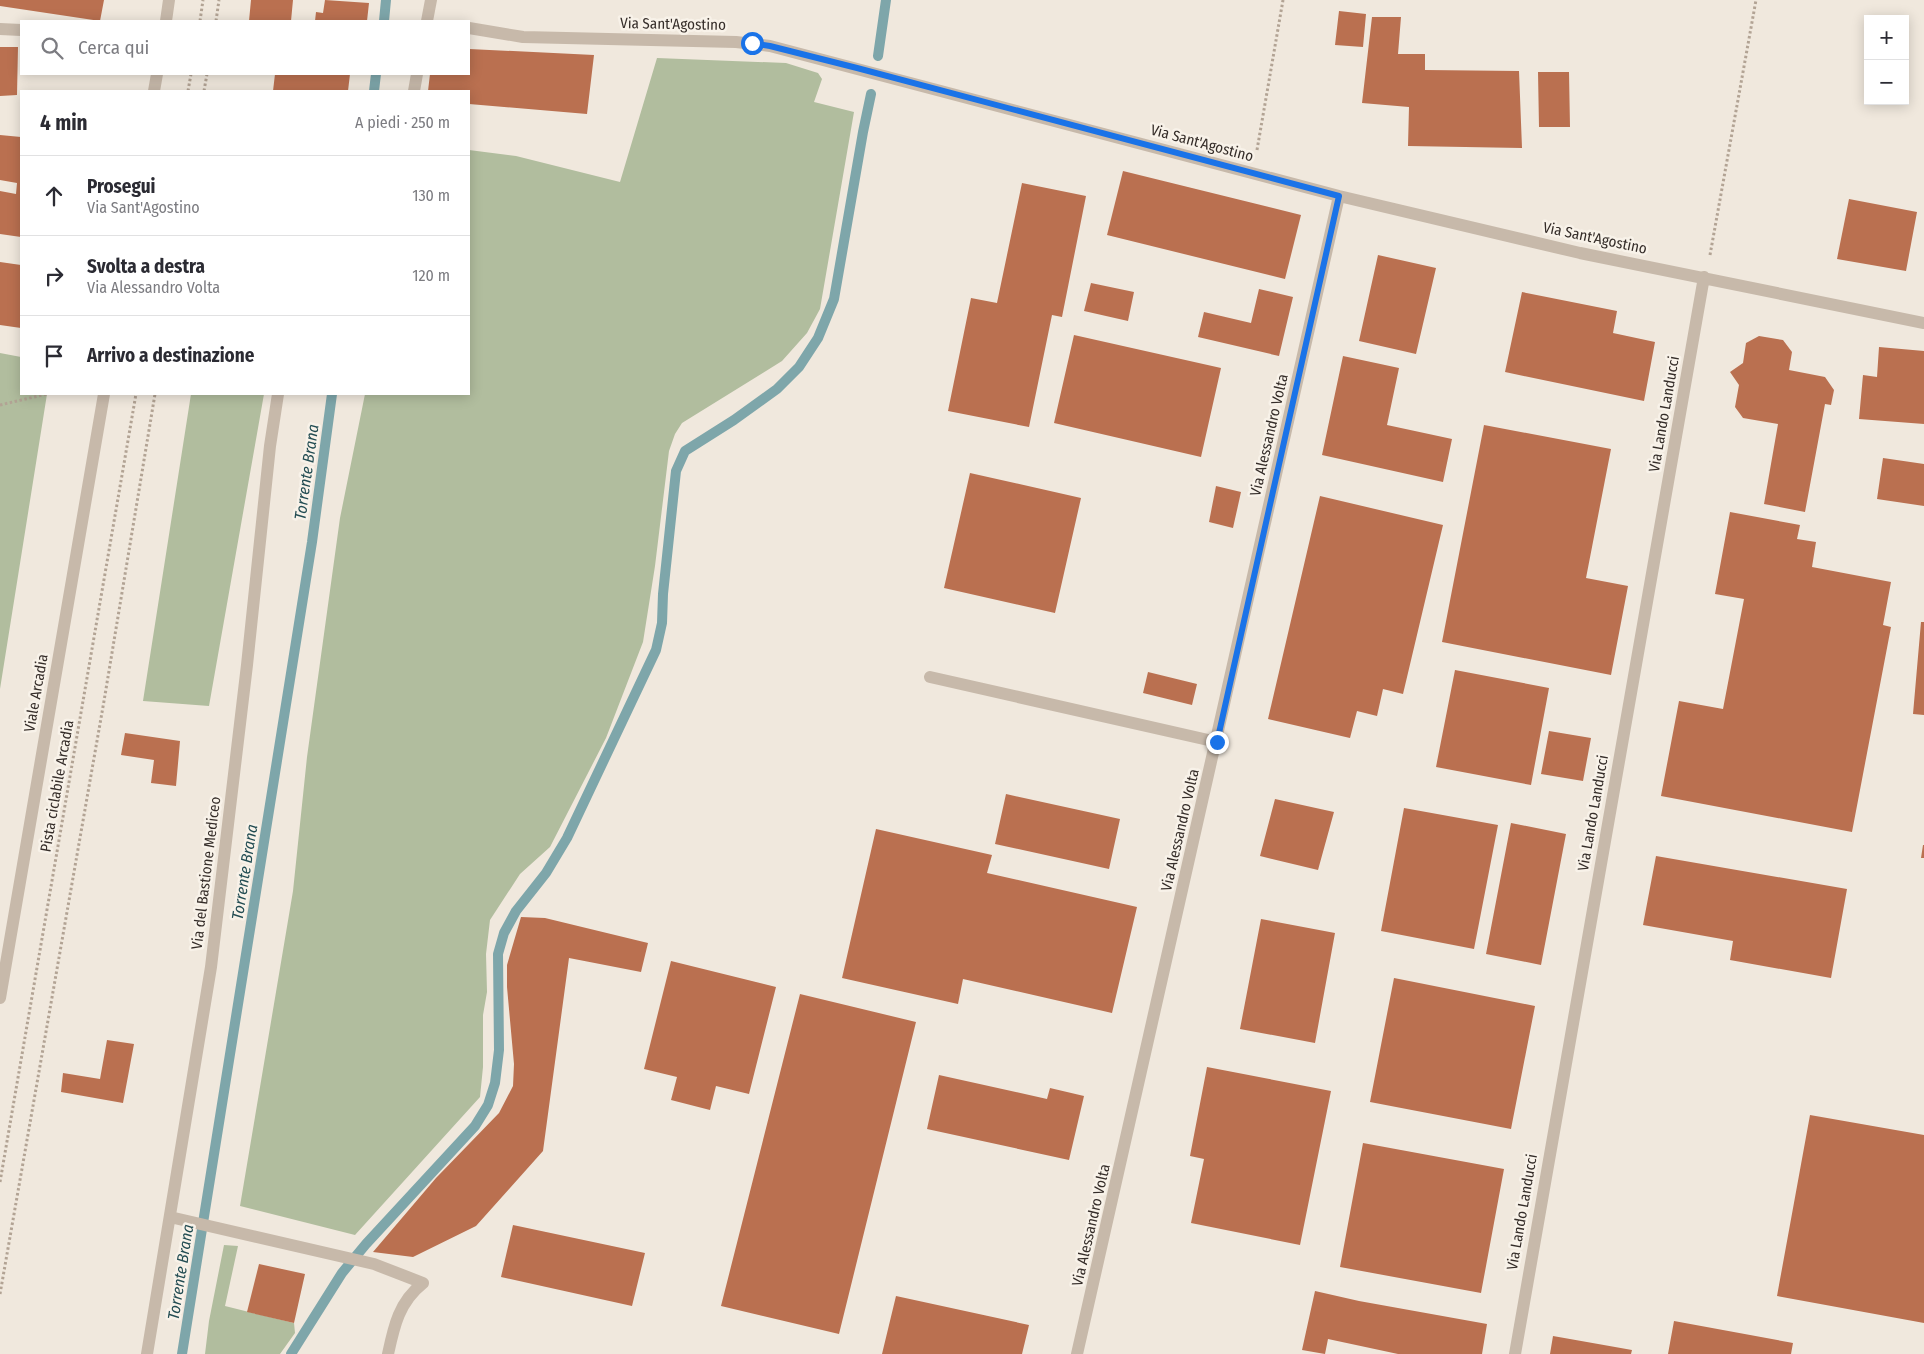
<!DOCTYPE html>
<html lang="it">
<head>
<meta charset="utf-8">
<style>
	body { margin:0; font-family:"Fira Sans Condensed",sans-serif; background:#f7f7f7; color:#2b2b33 }
	.controls { position:absolute; right:15px; top:15px; display:grid; overflow:hidden; border-radius:0px; box-shadow:0 2px 12px #0003 }
	.controls button { width:45px; height:45px; display:grid; place-items:center; padding:0; border:0; border-bottom:1px solid #e1e1e2; background:#fff; color:#2b2b33; font:25px sans-serif }
	.stop { position:absolute; width:15px; height:15px; margin:-11px; border:4px solid #1a73e8; border-radius:50%; background:#fff }
	.stop.end { background:#1a73e8; border-color:#fff; box-shadow:0 1px 5px #0008 }
	.list { margin:0; padding:0; list-style:none }
	h2 { display:flex; justify-content:space-between; align-items:center; height:65px; margin:0; padding:0 20px; font-size:21px }
	h2 small { font-size:16px; font-weight:400; color:#7c7c81 }
	.list li { display:grid; grid-template-columns:32px 1fr auto; gap:15px; align-items:center; box-sizing:border-box; height:80px; padding:0 20px; border-top:1px solid #e1e1e2 }
	.list b { display:block; font-size:19px; white-space:nowrap }
	.list p { margin:0; font-size:16px; white-space:nowrap; color:#7c7c81 }
	.list em { font-size:16px; font-style:normal; color:#7c7c81 }
	.icon { flex:none; width:28px; height:28px; fill:none; stroke:currentColor; stroke-width:2; stroke-linecap:round; stroke-linejoin:round }
	.map { position:relative; flex:none; width:1924px; height:1354px; overflow:hidden }
	.search { position:absolute; background:#fff; box-shadow:0 2px 12px #0003; left:20px; top:20px; width:450px; height:55px; display:flex; align-items:center; gap:12px; box-sizing:border-box; padding:0 18px; border-radius:0px; color:#7c7c81; font-size:19px }
	.panel { position:absolute; background:#fff; box-shadow:0 2px 12px #0003; left:20px; top:90px; width:450px; height:305px; border-radius:0px }
	.map>svg:first-child { display:block }
</style>
</head>
<body>
<div class="map">
<svg width="1924" height="1354" viewBox="0 0 1924 1354">
	<rect width="100%" height="100%" fill="#f0e8dd"/>
	<!-- green -->
	<path fill="#b1bd9e" d="M657 58 786 63 818 73 822 79 814 102 854 112 820 309 807 333 782 361 682 423 675 434 669 451 655 566 643 642 606 738 550 847 520 874 490 920 486 954 487 992 483 1015V1067L480 1097 355 1235 240 1206 293 891 307 757 340 518 365 394H469V150L516 156 620 182Z
		M0 353 21 357V394H47L0 689Z
		M191 394H264L209 706 143 701Z
		M224 1245 238 1246 225 1306 294 1323 295 1333 280 1354H205L209 1321Z"/>
	<g fill="none" stroke-linecap="round" stroke-linejoin="round">
		<!-- stream -->
		<path stroke="#7ea6aa" stroke-width="10" d="M384 21 386 0
			M878 56 886 0
			M374 91 376 74
			M182 1354 312 542 332 394
			M291 1354 342 1273 366 1244 475 1126 488 1105 495 1083 499 1050 498 954 504 933 516 911 546 873 567 838 656 650 662 623 663 594 676 471 685 451 734 420 777 389 799 367 818 338 834 299 863 132 871 94"/>
	</g>
	<!-- building -->
	<path fill="#ba7050" d="M0 0H104L100 21 0 6Z
		M251 0H293L291 21H249Z
		M325 0 369 3 367 21H315L316 12 323 13Z
		M1339 11 1366 14 1363 47 1335 45Z
		M1372 17H1401L1398 54H1425V70L1519 71 1522 148 1408 146 1409 107 1362 103Z
		M0 47H18L17 95 0 96Z
		M469 49 594 55 587 114 469 104V91H428L430 74H469Z
		M1538 72H1569L1570 127H1539Z
		M275 74H350L348 91H273Z
		M0 135 21 137V237L0 234V191L16 194 17 183 0 180Z
		M1123 171 1301 215 1285 279 1107 235Z
		M1022 183 1086 196 1062 317 1052 315 1029 427 948 411 971 298 997 303Z
		M1849 199 1917 212 1906 271 1837 259Z
		M1378 255 1436 268 1416 354 1359 341Z
		M0 262 21 265V328L0 325Z
		M1091 283 1134 292 1128 321 1084 311Z
		M1259 289 1293 297 1279 356 1198 337 1204 312 1251 323Z
		M1522 292 1617 311 1613 333 1655 342 1644 401 1505 372Z
		M1074 335 1221 368 1201 457 1054 423Z
		M1759 336 1783 340 1792 352 1789 370 1825 377 1834 390 1831 405 1825 404 1805 512 1764 504 1778 424 1743 418 1735 407 1739 385 1730 372 1743 363 1746 343Z
		M1879 347 1924 351V424L1859 419 1863 375 1877 377Z
		M1343 356 1399 368 1387 425 1452 439 1443 482 1322 455Z
		M1484 425 1611 449 1586 578 1628 586 1611 675 1442 642Z
		M1883 458 1924 464V506L1877 499Z
		M970 473 1081 498 1055 613 944 588Z
		M1216 486 1241 492 1233 528 1209 522Z
		M1320 496 1443 525 1403 694 1383 689 1377 716 1357 711 1350 738 1268 719Z
		M1730 512 1800 525 1797 539 1816 542 1812 567 1891 582 1883 625 1891 627 1852 832 1661 796 1679 701 1723 709 1744 599 1715 594Z
		M1921 622H1924V715L1913 714Z
		M1455 670 1549 688 1531 785 1436 767Z
		M1148 672 1197 684 1192 705 1143 693Z
		M1549 731 1591 738 1583 781 1541 774Z
		M125 733 180 741 176 786 151 783 154 760 121 755Z
		M1006 794 1120 819 1109 869 995 844Z
		M1275 799 1334 812 1318 870 1260 856Z
		M1404 808 1498 825 1474 949 1381 931Z
		M1511 823 1566 834 1541 965 1486 954Z
		M876 829 992 855 987 873 1137 907 1112 1013 963 979 958 1004 842 978Z
		M1923 845H1924V858H1921Z
		M1656 856 1847 889 1831 978 1730 960 1733 941 1643 925Z
		M521 917 545 918 648 943 641 972 569 958 543 1151 476 1226 413 1257 373 1252 436 1178 499 1113 513 1086 514 1064 507 987V965Z
		M1261 919 1335 933 1315 1043 1240 1029Z
		M671 961 776 987 749 1094 716 1086 710 1110 671 1100 677 1077 644 1069Z
		M1394 978 1535 1006 1511 1129 1370 1102Z
		M800 994 916 1022 839 1334 721 1306Z
		M107 1040 134 1044 123 1103 61 1092 63 1073 100 1079Z
		M1207 1067 1331 1091 1300 1245 1191 1223 1204 1159 1190 1156Z
		M939 1075 1047 1099 1050 1088 1084 1096 1069 1160 927 1129Z
		M1810 1115 1924 1135V1323L1777 1296Z
		M1363 1143 1504 1169 1481 1293 1340 1267Z
		M513 1225 645 1253 632 1306 501 1277Z
		M259 1264 305 1274 294 1323 247 1312Z
		M1315 1291 1359 1301 1487 1324 1482 1354H1398L1328 1339 1325 1354 1302 1350Z
		M896 1296 1029 1325 1022 1354H882Z
		M1674 1321 1793 1343 1791 1354H1668Z
		M1553 1336 1632 1350 1631 1354H1550Z"/>
	<g fill="none" stroke-linecap="round" stroke-linejoin="round">
		<!-- path -->
		<path stroke="#b2a394" stroke-width="3" stroke-dasharray="2.5 2.5" stroke-linecap="butt" d="M200 21 203 0
			M216 21 219 0
			M188 91 191 74
			M204 91 207 74
			M1257 150 1283 0
			M1710 255 1756 0
			M0 405 47 394
			M0 1182 136 394
			M0 1294 104 701 155 394"/>
		<!-- minor -->
		<path stroke="#c7b9aa" stroke-width="12" d="M427 21 431 0
			M469 28 523 37 736 42 770 46 1339 196 1580 253 1924 323
			M0 29 21 30
			M414 91 417 74
			M930 677 1217 742
			M170 1217 374 1264 423 1283C399 1302 394 1326 388 1354
			M147 1354 211 967 247 665 270 446 278 394
			M1077 1354 1339 196
			M1515 1354 1704 277"/>
		<!-- tertiary -->
		<path stroke="#c7b9aa" stroke-width="12" d="M166 21 169 0
			M154 91 157 74
			M0 998 104 394"/>
	</g>
	<g fill="none" stroke-linecap="round" stroke-linejoin="round">
		<!-- route -->
		<path stroke="#1a73e8" stroke-width="6" d="M752 43 770 46 857 68 1339 196 1217 742"/>
	</g>
	<g text-anchor="middle" stroke-width="5" stroke-linejoin="round" paint-order="stroke">
		<!-- street labels -->
		<g font-size="15" fill="#352d29" stroke="#f8f2e9">
			<text transform="translate(673 24) rotate(1)" y="5">Via Sant'Agostino</text>
			<text transform="translate(1202 143) rotate(15)" y="5">Via Sant'Agostino</text>
			<text transform="translate(1595 238) rotate(12)" y="5">Via Sant'Agostino</text>
			<text transform="translate(1664 414) rotate(-80)" y="5">Via Lando Landucci</text>
			<text transform="translate(1269 435) rotate(-77)" y="5">Via Alessandro Volta</text>
			<text transform="translate(36 693) rotate(-80)" y="5">Viale Arcadia</text>
			<text transform="translate(57 786) rotate(-80)" y="5">Pista ciclabile Arcadia</text>
			<text transform="translate(1593 813) rotate(-80)" y="5">Via Lando Landucci</text>
			<text transform="translate(1180 830) rotate(-77)" y="5">Via Alessandro Volta</text>
			<text transform="translate(206 873) rotate(-83)" y="5">Via del Bastione Mediceo</text>
			<text transform="translate(1522 1212) rotate(-80)" y="5">Via Lando Landucci</text>
			<text transform="translate(1091 1225) rotate(-77)" y="5">Via Alessandro Volta</text>
		</g>
		<!-- water labels -->
		<g font-size="16" font-style="italic" fill="#224c52" stroke="#f8f2e9">
			<text transform="translate(306 472) rotate(-82)" y="6">Torrente Brana</text>
			<text transform="translate(244 872) rotate(-81)" y="6">Torrente Brana</text>
			<text transform="translate(180 1272) rotate(-81)" y="6">Torrente Brana</text>
		</g>
	</g>
</svg>
<div class="controls">
<button>+</button>
<button>−</button>
</div>
<div class="stop" style="left:752px;top:43px"></div>
<div class="stop end" style="left:1217px;top:742px"></div>
<div class="search"><svg class="icon" aria-label="search" viewBox="0 0 24 24"><circle cx="10" cy="10" r="6"/><path d="M15 15l6 6"/></svg>Cerca qui</div>
<section class="panel">
<h2>4 min<small>A piedi · 250 m</small></h2>
<ul class="list">
<li><svg class="icon" aria-label="ahead" viewBox="0 0 24 24"><path d="M12 20V5M6 11l6-6 6 6"/></svg><div><b>Prosegui</b><p>Via Sant'Agostino</p></div><em>130 m</em></li>
<li><svg class="icon" aria-label="right" viewBox="0 0 24 24"><path d="M7 20v-9h11M14 6l5 5-5 5"/></svg><div><b>Svolta a destra</b><p>Via Alessandro Volta</p></div><em>120 m</em></li>
<li><svg class="icon" aria-label="arrive" viewBox="0 0 24 24"><path d="M6 21V4h12l-3 4 3 4H6"/></svg><div><b>Arrivo a destinazione</b></div></li>
</ul>
</section>
</div>
</body>
</html>
